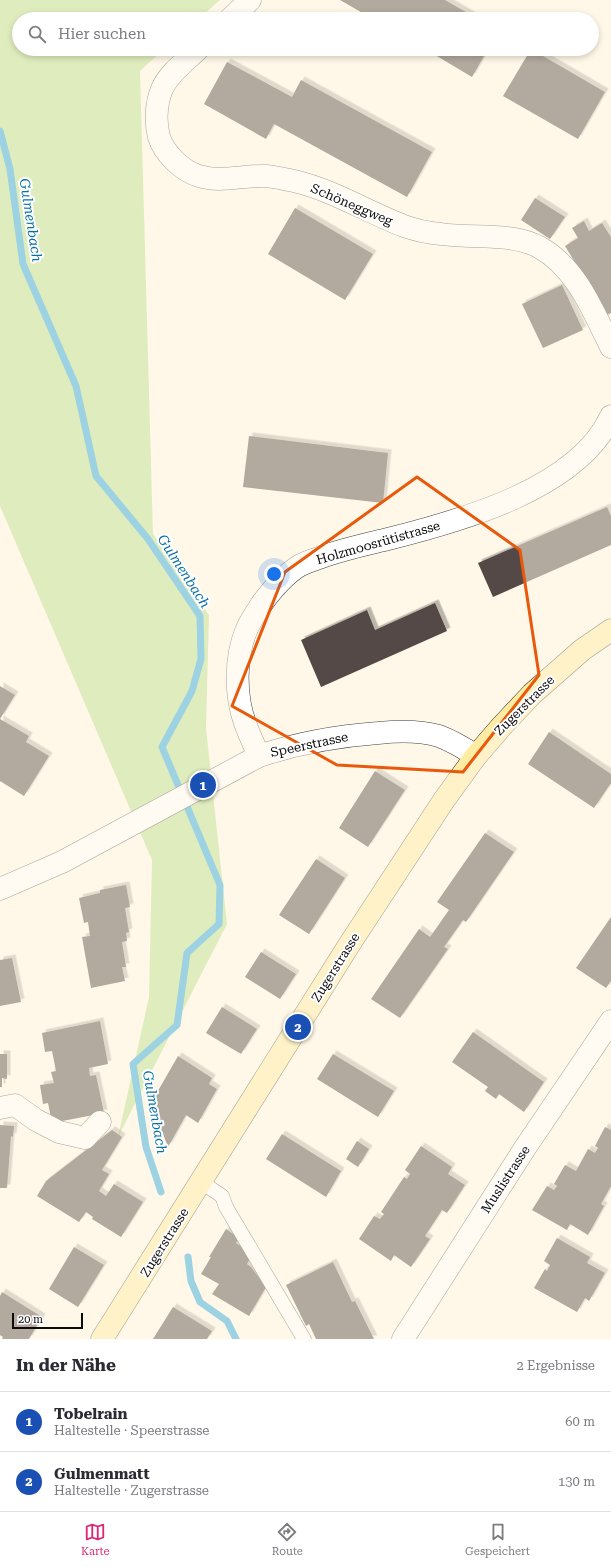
<!DOCTYPE html>
<html lang="de">
<head>
<meta charset="utf-8">
<style>
	body { margin:0; font-family:"Roboto Serif",serif; background:#f7f7f7; color:#2b2b33 }
	.scale { position:absolute; left:12px; bottom:10px; width:71px; box-sizing:border-box; padding-left:4px; border:2px solid #0b0b0b; border-top:0; font-size:11px; line-height:14px; white-space:nowrap; color:#0b0b0b; -webkit-text-stroke:3px #fff; paint-order:stroke }
	.you { position:absolute; left:274px; top:574px; width:14px; height:14px; margin:-10px; border:3px solid #fff; border-radius:50%; background:#1a73e8; box-shadow:0 0 0 6px #1a73e833 }
	.badge { display:grid; place-items:center; width:26px; height:26px; border-radius:50%; background:#db2777; color:#fff; font-size:13px; font-weight:700 }
	.pin { position:absolute; translate:-50% -50%; border:2px solid #fff; box-shadow:0 1px 4px #0006 }
	.list { margin:0; padding:0; list-style:none }
	h2 { display:flex; justify-content:space-between; align-items:center; height:52px; margin:0; padding:0 16px; font-size:17px }
	h2 small { font-size:13px; font-weight:400; color:#7c7c81 }
	.list li { display:grid; grid-template-columns:26px 1fr auto; gap:12px; align-items:center; box-sizing:border-box; height:60px; padding:0 16px; border-top:1px solid #e1e1e2 }
	.list b { display:block; font-size:15px; white-space:nowrap }
	.list p { margin:0; font-size:13px; white-space:nowrap; color:#7c7c81 }
	.list em { font-size:13px; font-style:normal; color:#7c7c81 }
	.icon { flex:none; width:22px; height:22px; fill:none; stroke:currentColor; stroke-width:2; stroke-linecap:round; stroke-linejoin:round }
	.map { position:relative; flex:none; width:611px; height:1339px; overflow:hidden }
	.search { position:absolute; background:#fff; box-shadow:0 2px 6px #0003; left:12px; right:12px; top:12px; height:44px; display:flex; align-items:center; gap:10px; box-sizing:border-box; padding:0 14px; border-radius:22px; color:#7c7c81; font-size:15px }
	.sheet { height:172px; background:#fff }
	nav { display:flex; justify-content:space-around; align-items:center; box-sizing:border-box; height:56px; border-top:1px solid #e1e1e2; background:#fff; font-size:11px; color:#7c7c81 }
	nav a { display:grid; justify-items:center; gap:2px }
	nav .on { color:#db2777 }
	.map>svg:first-child { display:block }
</style>
</head>
<body>
<div class="map">
<svg width="611" height="1339" viewBox="0 0 611 1339">
	<defs>
		<filter id="shadow"><feDropShadow dx="3.5" dy="-3.5" stdDeviation="0" flood-color="#0004"/></filter>
	</defs>
	<rect width="100%" height="100%" fill="#fff8e8"/>
	<!-- forest -->
	<path fill="#b9df8c" d="M0 0H220L198 19H19V49H164L140 71 153 534 209 615 206 728 227 924 118 1137 149 997 152 860 0 506Z"/>
	<g fill="none" stroke-linecap="round" stroke-linejoin="round">
		<!-- stream -->
		<path stroke="#26a4db" stroke-width="7" d="M0 131 10 169 23 264 76 386 96 476 148 539 200 616 201 659 192 691 162 747 220 885 219 924 187 953 177 1025 133 1064 146 1147 161 1192
			M188 1257 191 1281 200 1302 227 1321 236 1339"/>
	</g>
	<!-- building -->
	<path fill="#544a46" filter="url(#shadow)" d="M340 0H445L478 19H373Z
		M425 49H488L472 77Z
		M531 49 605 92 578 139 503 96Z
		M227 62 292 97 301 80 432 152 407 197 274 124 266 139 204 104Z
		M535 198 565 217 550 239 521 220Z
		M295 208 373 254 345 300 268 254Z
		M584 221 589 231 602 223 611 237V313L607 315 565 246 578 238 572 228Z
		M562 285 583 330 543 348 522 304Z
		M249 436 388 453 383 503 243 487Z
		M607 507 611 516V545L493 597 478 563Z
		M435 603 447 631 321 687 301 640 367 610 375 630Z
		M0 686 15 695 0 719 29 736 26 742 49 756 24 796 0 781Z
		M549 732 611 774V783L594 808 528 764Z
		M375 771 405 790 368 847 339 828Z
		M485 833 514 852 466 922 463 920 444 947 448 949 400 1018 371 999 419 929 430 937 449 910 437 902Z
		M316 859 345 878 309 934 279 915Z
		M126 885 130 907 125 908 129 932 126 933 127 941 122 942 126 967H122L125 981 91 988 82 937 90 936 88 922 84 923 79 898 100 893V890Z
		M611 917V981L606 988 576 968Z
		M261 952 296 974 280 999 245 977Z
		M12 958 21 1002 0 1006V960Z
		M222 1007 257 1029 241 1054 206 1033Z
		M100 1021 108 1064 89 1068 90 1076 96 1075 104 1113 52 1123 48 1103 43 1104 40 1085 54 1083 51 1072 56 1071 52 1051 45 1052 42 1033Z
		M473 1032 544 1082 524 1112 499 1094 496 1099 485 1091 488 1087 452 1062Z
		M0 1054H7V1079L2 1078V1087H0Z
		M333 1054 394 1091 378 1117 317 1079Z
		M178 1056 212 1078 209 1084 217 1089 198 1123 186 1115 168 1147 151 1103Z
		M0 1125 14 1126 13 1137 11 1136 7 1188H0Z
		M605 1127 611 1130V1186L601 1204 604 1206 588 1235 570 1224 567 1230 532 1210 547 1186 554 1190 557 1186 554 1184 565 1165 576 1171 588 1149 595 1153 598 1148 595 1146Z
		M112 1130 122 1137 102 1170 109 1174 99 1191 106 1196 114 1184 143 1202 121 1237 92 1219 93 1217 86 1212 79 1222 37 1196 46 1181Z
		M282 1134 341 1171 326 1197 266 1159Z
		M357 1141 369 1149 358 1167 346 1159Z
		M421 1146 452 1167 448 1174 465 1185 447 1213 442 1210 425 1236 430 1239 411 1267 394 1255 391 1261 359 1239 374 1216 380 1219 384 1214 381 1212 404 1177 407 1179 410 1174 405 1170Z
		M226 1229 239 1238 236 1243 253 1254 247 1264 251 1267 266 1287 249 1316 212 1294 219 1284 201 1274 211 1257H209Z
		M557 1238 590 1257 587 1263 605 1273 589 1301 585 1298 577 1312 534 1288 545 1269 547 1271 550 1265 544 1261Z
		M74 1247 104 1265 78 1307 49 1289Z
		M333 1262 352 1302 355 1301 374 1339H316L309 1324 306 1326 286 1285Z
		M2 1292 42 1317 29 1339H2L3 1337 0 1335V1296Z
		M173 1307 212 1331 207 1339H153Z"/>
	<g fill="none" stroke-linecap="round" stroke-linejoin="round">
		<defs>
			<path id="lane" d="M201 1182 222 1196 226 1207 304 1339"/>
			<path id="street" d="M230 19 250 0
				M198 49C187 60 168 74 162 89 156 103 155 122 159 137 164 153 182 171 199 176 221 183 243 175 266 176 275 177 285 179 294 181 333 190 367 212 404 226 415 230 429 233 441 234 472 239 511 232 539 247 576 267 593 311 611 347
				M259 756C254 745 249 734 245 723 235 695 235 658 246 631 250 621 257 611 263 602 272 590 286 574 299 566 304 563 310 561 316 559 339 550 363 545 388 539 460 521 578 489 611 416
				M0 889 62 862 259 756C298 743 337 736 378 733 398 731 419 730 439 736 452 741 464 748 476 756
				M0 1108 15 1105 36 1120 59 1132 85 1138 100 1122
				M403 1339 525 1148 611 1021"/>
			<path id="secondary" d="M102 1339 349 945 444 800 476 756 501 727 532 694 582 650 611 630"/>
		</defs>
		<!-- lane casing -->
		<use href="#lane" stroke="#3e3e3e" stroke-width="15"/>
		<!-- street casing -->
		<use href="#street" stroke="#3e3e3e" stroke-width="23"/>
		<!-- secondary casing -->
		<use href="#secondary" stroke="#2d2d2d" stroke-width="23"/>
		<!-- lane -->
		<use href="#lane" stroke="#fff" stroke-width="14"/>
		<!-- street -->
		<use href="#street" stroke="#fff" stroke-width="22"/>
		<!-- secondary -->
		<use href="#secondary" stroke="#ffeca3" stroke-width="22"/>
	</g>
	<!-- marked area -->
	<path d="M0 0H611V1339H0ZM417 477 520 550 539 675 463 772 337 765 232 706 285 572Z" fill="#fff8e8" fill-opacity=".55" fill-rule="evenodd"/>
	<path fill="none" stroke="#e8590c" stroke-width="3" stroke-linejoin="round" d="M417 477 520 550 539 675 463 772 337 765 232 706 285 572Z"/>
	<g text-anchor="middle" stroke-width="4" stroke-linejoin="round" paint-order="stroke">
		<!-- street labels -->
		<g font-size="13" fill="#0b0b0b" stroke="#fff">
			<text transform="translate(352 204) rotate(23)" y="5">Schöneggweg</text>
			<text transform="translate(378 542) rotate(-16)" y="5">Holzmoosrütistrasse</text>
			<text transform="translate(524 705) rotate(-45)" y="5">Zugerstrasse</text>
			<text transform="translate(309 744) rotate(-12)" y="5">Speerstrasse</text>
			<text transform="translate(335 967) rotate(-58)" y="5">Zugerstrasse</text>
			<text transform="translate(505 1179) rotate(-57)" y="5">Muslistrasse</text>
			<text transform="translate(164 1242) rotate(-58)" y="5">Zugerstrasse</text>
		</g>
		<!-- water labels -->
		<g font-size="14" font-style="italic" fill="#0971a7" stroke="#fff">
			<text transform="translate(31 220) rotate(81)" y="5">Gulmenbach</text>
			<text transform="translate(184 571) rotate(57)" y="5">Gulmenbach</text>
			<text transform="translate(155 1112) rotate(80)" y="5">Gulmenbach</text>
		</g>
	</g>
</svg>
<div class="scale">20 m</div>
<div class="you"></div>
<div class="pin badge" style="left:203px;top:785px;background:#1a4fb4">1</div>
<div class="pin badge" style="left:298px;top:1027px;background:#1a4fb4">2</div>
<div class="search"><svg class="icon" aria-label="search" viewBox="0 0 24 24"><circle cx="10" cy="10" r="6"/><path d="M15 15l6 6"/></svg>Hier suchen</div>
</div>
<section class="sheet">
<h2>In der Nähe<small>2 Ergebnisse</small></h2>
<ul class="list">
<li><span class="badge" style="background:#1a4fb4">1</span><div><b>Tobelrain</b><p>Haltestelle · Speerstrasse</p></div><em>60 m</em></li>
<li><span class="badge" style="background:#1a4fb4">2</span><div><b>Gulmenmatt</b><p>Haltestelle · Zugerstrasse</p></div><em>130 m</em></li>
</ul>
</section>
<nav>
<a class="on"><svg class="icon" aria-label="map" viewBox="0 0 24 24"><path d="M3 6l6-2 6 2 6-2v14l-6 2-6-2-6 2zM9 4v14M15 6v14"/></svg>Karte</a>
<a><svg class="icon" aria-label="directions" viewBox="0 0 24 24"><path d="M12 3l9 9-9 9-9-9zM9 14v-3h6M13 9l2 2-2 2"/></svg>Route</a>
<a><svg class="icon" aria-label="saved" viewBox="0 0 24 24"><path d="M7 4h10v16l-5-4-5 4z"/></svg>Gespeichert</a>
</nav>
</body>
</html>
